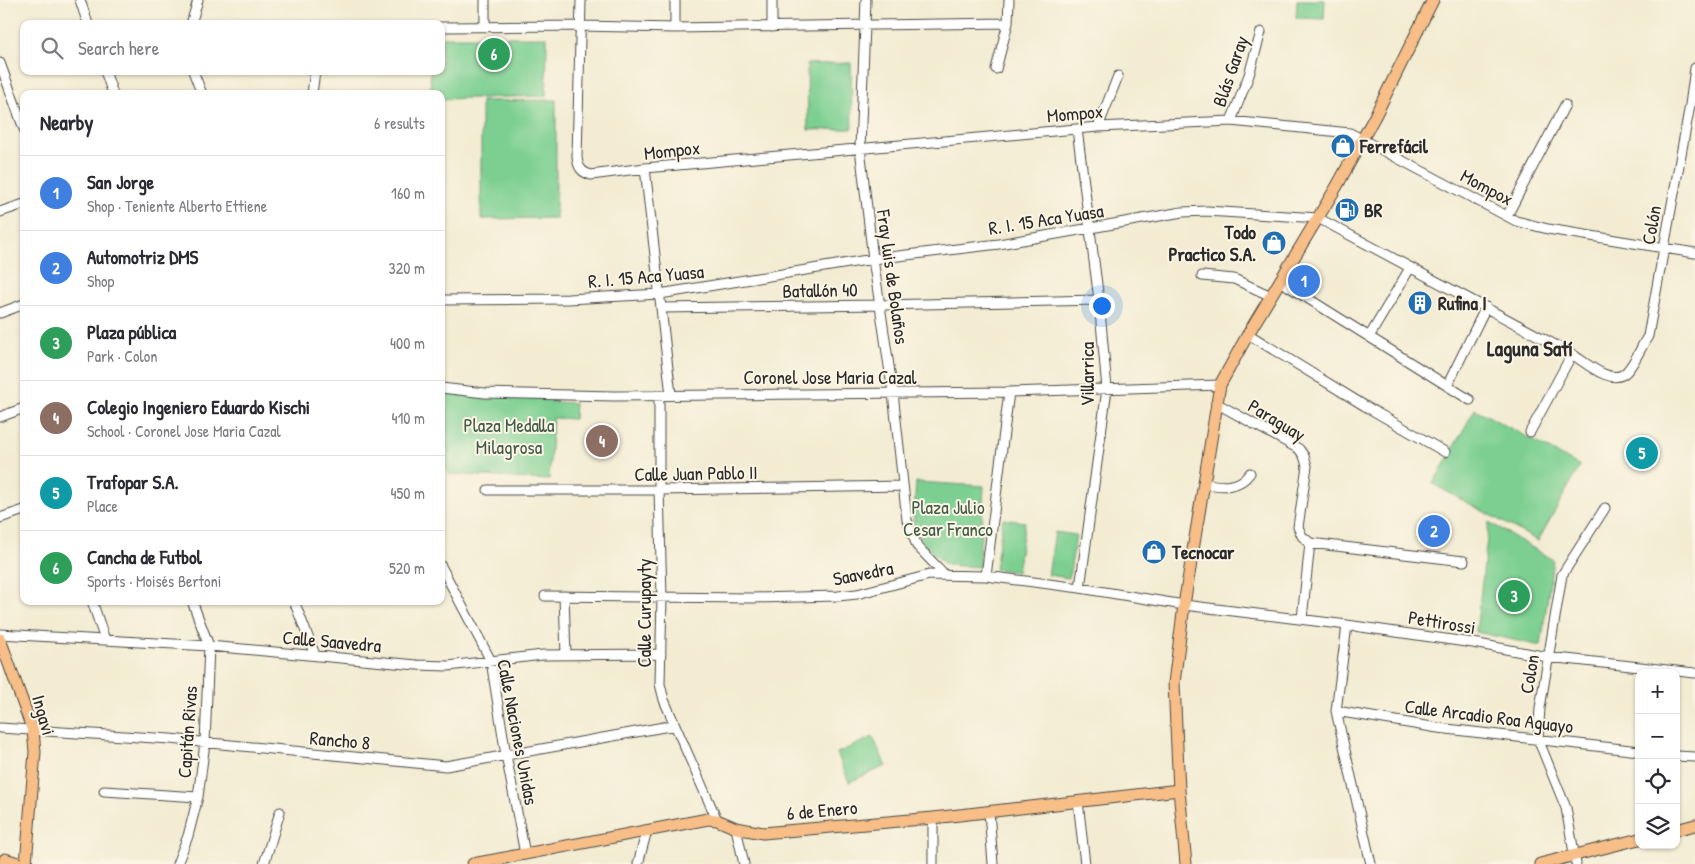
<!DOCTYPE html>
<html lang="en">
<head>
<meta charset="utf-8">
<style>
	body { margin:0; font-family:"Patrick Hand",sans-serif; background:#f7f7f7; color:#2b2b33 }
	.controls { position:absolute; right:15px; bottom:15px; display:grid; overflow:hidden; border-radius:10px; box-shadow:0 1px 4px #0004 }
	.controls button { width:45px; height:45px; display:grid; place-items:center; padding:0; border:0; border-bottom:1px solid #e1e1e2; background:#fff; color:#2b2b33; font:25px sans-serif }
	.you { position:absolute; left:1101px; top:305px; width:18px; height:18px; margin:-12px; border:4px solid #fff; border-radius:50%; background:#1a73e8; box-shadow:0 0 0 8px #1a73e833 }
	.badge { display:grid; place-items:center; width:32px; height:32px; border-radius:50%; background:#0f766e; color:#fff; font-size:16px; font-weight:700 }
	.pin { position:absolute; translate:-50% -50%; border:2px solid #fff; box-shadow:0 1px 5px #0006 }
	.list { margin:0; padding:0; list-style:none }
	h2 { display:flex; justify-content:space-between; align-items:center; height:65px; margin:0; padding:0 20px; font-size:21px }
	h2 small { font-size:16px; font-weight:400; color:#7c7c81 }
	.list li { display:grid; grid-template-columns:32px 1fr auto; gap:15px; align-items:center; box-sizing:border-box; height:75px; padding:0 20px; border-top:1px solid #e1e1e2 }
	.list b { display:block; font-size:19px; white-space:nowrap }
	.list p { margin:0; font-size:16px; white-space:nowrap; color:#7c7c81 }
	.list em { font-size:16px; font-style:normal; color:#7c7c81 }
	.icon { flex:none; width:28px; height:28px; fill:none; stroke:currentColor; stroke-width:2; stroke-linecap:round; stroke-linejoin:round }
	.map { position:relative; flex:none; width:1695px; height:864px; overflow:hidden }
	.search { position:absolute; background:#fff; box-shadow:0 1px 4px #0004; left:20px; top:20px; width:425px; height:55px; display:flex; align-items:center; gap:12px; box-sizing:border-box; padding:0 18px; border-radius:10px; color:#7c7c81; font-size:19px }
	.panel { position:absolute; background:#fff; box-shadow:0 1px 4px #0004; left:20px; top:90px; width:425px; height:515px; border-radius:10px }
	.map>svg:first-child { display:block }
</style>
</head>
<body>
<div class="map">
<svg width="1695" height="864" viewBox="0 0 1695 864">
	<rect width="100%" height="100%" fill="#fcf5e5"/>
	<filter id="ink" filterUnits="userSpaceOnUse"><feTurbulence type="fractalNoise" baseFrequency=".02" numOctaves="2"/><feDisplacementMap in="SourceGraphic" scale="10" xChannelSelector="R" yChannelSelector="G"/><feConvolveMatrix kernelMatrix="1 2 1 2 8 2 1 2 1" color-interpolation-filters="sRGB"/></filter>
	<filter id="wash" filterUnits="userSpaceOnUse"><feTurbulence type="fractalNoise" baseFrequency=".0096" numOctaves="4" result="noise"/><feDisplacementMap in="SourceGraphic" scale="20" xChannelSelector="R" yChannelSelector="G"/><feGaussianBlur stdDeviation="1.12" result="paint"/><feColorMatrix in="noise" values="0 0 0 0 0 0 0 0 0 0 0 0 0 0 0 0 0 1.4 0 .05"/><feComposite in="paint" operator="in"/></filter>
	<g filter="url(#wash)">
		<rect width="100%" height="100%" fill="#f3ecd3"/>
		<!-- green -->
		<path fill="#7ccf91" stroke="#547d5e" d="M1297 0H1325L1324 19 1296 18Z
			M441 37H547L546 96 441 99V94H431L430 71H441Z
			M851 63 852 129 808 130 807 64Z
			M556 100V218L481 219V101Z
			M441 391 555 397V402L575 403 574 419 553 418 549 480 449 474 441 458Z
			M1475 409 1580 466 1538 541 1433 484Z
			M916 482 984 486 979 567 946 565 923 543 913 524Z
			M1003 519 1025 522 1017 572 995 569Z
			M1489 522 1553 560 1541 646 1476 632Z
			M1055 532 1076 535 1069 578 1048 575Z
			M873 737 886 766 849 782 837 753Z"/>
	</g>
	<g filter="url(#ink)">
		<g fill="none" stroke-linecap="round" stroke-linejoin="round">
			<defs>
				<path id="minor" d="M80 0 88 24
					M581 0 577 157C578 167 581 172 591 175L645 168 1098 127 1231 121 1350 133 1516 221 1548 229 1695 253
					M772 0V27
					M866 0 860 148 873 259 893 393 907 520 917 546 944 574
					M191 24 198 0
					M485 26V0
					M441 27 580 26 675 28 1008 23
					M675 28V0
					M0 63 24 129
					M996 69 1008 23 1009 0
					M105 71 113 94
					M193 71 202 94
					M312 94 315 71
					M1231 121 1249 75 1261 32
					M1098 127 1118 76
					M1077 129 1099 300 1107 389 1080 588
					M645 168 671 395
					M0 212 24 204
					M1507 216 1565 105
					M1202 276 1234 279 1271 296
					M1280 281 1470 400
					M441 300 568 299 660 294 873 259 999 244 1182 212 1207 211 1318 218 1572 354C1585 362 1613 388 1627 371 1636 361 1641 347 1648 336L1690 105 1695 68
					M661 308 880 305 1099 300
					M0 313 24 304
					M1248 334 1365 406 1445 452
					M1369 337 1410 268
					M1447 386 1486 307
					M441 388 485 393 614 396 1009 392 1220 385
					M659 395V490L662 597 660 684 664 700 717 820
					M1216 403 1299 449 1304 456 1307 466 1298 527 1302 536 1310 543 1302 619
					M0 417 24 408
					M1530 432 1572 354
					M1204 483C1221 487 1239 489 1250 473
					M488 490H659L903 486
					M0 518 24 510
					M1310 543 1464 561
					M441 566 491 661 506 755 525 854
					M986 576 1009 392
					M545 596 752 598 838 596 857 594 929 575 986 576 1080 588 1184 605 1347 625 1473 643 1548 657 1695 673
					M564 596 566 655
					M92 601 105 640
					M294 601 315 655
					M1347 625 1336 711 1371 864
					M0 634 209 646 417 665 448 666 543 655 661 654
					M1336 711 1438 728 1639 751
					M0 728 170 739 446 766 675 725
					M1676 756 1695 757
					M104 791 198 797
					M1078 801 1085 864
					M989 811 993 864
					M736 828 744 864
					M177 864 188 836 198 797 205 743 209 646 192 601
					M264 864 280 812
					M638 864 647 830
					M933 864V818
					M1576 864 1566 808 1538 739 1540 708 1562 575 1605 508"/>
				<path id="major" d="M0 639 33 731 35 752 26 864
					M1676 830 1695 825
					M4 864 5 859 21 864
					M473 864 708 819 717 820 736 828 763 833 933 818 1179 790
					M1186 864 1179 790 1174 683 1184 605 1220 385 1248 334 1337 186 1375 116 1433 0
					M1540 864 1639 839"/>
			</defs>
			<!-- minor casing -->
			<use href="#minor" stroke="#494844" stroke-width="11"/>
			<!-- major casing -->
			<use href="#major" stroke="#494844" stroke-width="13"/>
			<!-- minor -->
			<use href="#minor" stroke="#fff" stroke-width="9"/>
			<!-- major -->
			<use href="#major" stroke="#f7be88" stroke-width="11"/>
		</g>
	</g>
	<!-- icons -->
	<defs>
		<symbol id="shop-disc" viewBox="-11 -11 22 22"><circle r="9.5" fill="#1f6fb2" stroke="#fcf5e5"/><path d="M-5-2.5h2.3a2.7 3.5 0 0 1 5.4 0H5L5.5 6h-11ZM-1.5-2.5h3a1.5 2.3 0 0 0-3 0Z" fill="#fff"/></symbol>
		<symbol id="fuel-disc" viewBox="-11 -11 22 22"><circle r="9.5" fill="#1f6fb2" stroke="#fcf5e5"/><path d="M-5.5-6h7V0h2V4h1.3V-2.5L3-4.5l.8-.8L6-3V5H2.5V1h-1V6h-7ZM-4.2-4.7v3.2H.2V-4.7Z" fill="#fff"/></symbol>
		<symbol id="building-disc" viewBox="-11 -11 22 22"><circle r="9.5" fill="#1f6fb2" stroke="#fcf5e5"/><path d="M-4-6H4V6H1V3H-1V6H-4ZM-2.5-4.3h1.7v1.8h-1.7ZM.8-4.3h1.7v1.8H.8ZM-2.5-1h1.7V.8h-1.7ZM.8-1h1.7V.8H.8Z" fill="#fff"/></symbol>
	</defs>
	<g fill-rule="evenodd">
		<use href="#shop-disc" x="1329" y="132" width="28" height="28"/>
		<use href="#fuel-disc" x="1333" y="196" width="28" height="28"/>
		<use href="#shop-disc" x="1260" y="229" width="28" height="28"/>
		<use href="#building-disc" x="1406" y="289" width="28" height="28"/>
		<use href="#shop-disc" x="1140" y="538" width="28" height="28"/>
	</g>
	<g text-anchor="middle" stroke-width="4" stroke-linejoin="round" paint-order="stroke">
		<!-- street labels -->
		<g font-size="19" fill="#2b2b2b" stroke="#fcf5e5">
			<text transform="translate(1230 71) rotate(-71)" y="7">Blás Garay</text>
			<text transform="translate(1075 113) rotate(-5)" y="7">Mompox</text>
			<text transform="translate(672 150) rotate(-6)" y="7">Mompox</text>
			<text transform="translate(1487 187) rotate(28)" y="7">Mompox</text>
			<text transform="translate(1046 219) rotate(-9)" y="7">R. I. 15 Aca Yuasa</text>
			<text transform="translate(1651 225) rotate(-80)" y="7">Colón</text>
			<text transform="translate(646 276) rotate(-5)" y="7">R. I. 15 Aca Yuasa</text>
			<text transform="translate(893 277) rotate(82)" y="7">Fray luis de Bolaños</text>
			<text transform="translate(820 290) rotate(-1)" y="7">Batallón 40</text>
			<text transform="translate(1087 374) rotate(-90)" y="7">Villarrica</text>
			<text x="830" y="384">Coronel Jose Maria Cazal</text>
			<text transform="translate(1277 420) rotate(31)" y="7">Paraguay</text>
			<text transform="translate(696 473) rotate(-1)" y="7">Calle Juan Pablo II</text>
			<text transform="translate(863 573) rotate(-11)" y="7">Saavedra</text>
			<text transform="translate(644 613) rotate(-90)" y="7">Calle Curupayty</text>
			<text transform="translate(1442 622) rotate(9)" y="7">Pettirossi</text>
			<text transform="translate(332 641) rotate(5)" y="7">Calle Saavedra</text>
			<text transform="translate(1529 674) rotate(-81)" y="7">Colon</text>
			<text transform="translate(44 715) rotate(74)" y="7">Ingavi</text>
			<text transform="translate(1489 716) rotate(7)" y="7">Calle Arcadio Roa Aguayo</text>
			<text transform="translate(187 732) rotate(-86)" y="7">Capitán Rivas</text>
			<text transform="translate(518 732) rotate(79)" y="7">Calle Naciones Unidas</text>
			<text transform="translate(340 740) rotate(5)" y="7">Rancho 8</text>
			<text transform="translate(822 810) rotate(-5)" y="7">6 de Enero</text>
		</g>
		<!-- poi labels -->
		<g font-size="19" font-weight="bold" fill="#2b2b2b" stroke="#fcf5e5" text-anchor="start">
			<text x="1360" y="153">Ferrefácil</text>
			<text x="1364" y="217">BR</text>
			<text x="1256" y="239" text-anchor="end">Todo<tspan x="1256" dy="22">Practico S.A.</tspan></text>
			<text x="1438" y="310">Rufina I</text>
			<text x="1172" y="559">Tecnocar</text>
		</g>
		<!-- park labels -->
		<g font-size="19" fill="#435c4a" stroke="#fcf5e5">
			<text x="509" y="432">Plaza Medalla<tspan x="509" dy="22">Milagrosa</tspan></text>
			<text x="948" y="514">Plaza Julio<tspan x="948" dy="22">Cesar Franco</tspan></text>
		</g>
		<!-- quarter labels -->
		<g font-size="21" font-weight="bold" fill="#2b2b2b" stroke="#fcf5e5">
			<text x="1530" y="356">Laguna Satí</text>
		</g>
	</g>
</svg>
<div class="controls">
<button>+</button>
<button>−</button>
<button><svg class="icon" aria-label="locate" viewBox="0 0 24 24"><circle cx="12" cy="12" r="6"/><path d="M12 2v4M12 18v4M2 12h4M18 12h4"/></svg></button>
<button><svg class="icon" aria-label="layers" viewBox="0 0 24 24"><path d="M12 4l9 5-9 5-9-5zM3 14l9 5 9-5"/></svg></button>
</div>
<div class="you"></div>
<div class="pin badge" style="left:1304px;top:281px;background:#3f7fe0">1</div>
<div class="pin badge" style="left:1434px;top:531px;background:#3f7fe0">2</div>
<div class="pin badge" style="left:1514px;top:596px;background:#2e9e5b">3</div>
<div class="pin badge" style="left:602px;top:441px;background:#8d6e63">4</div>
<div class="pin badge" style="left:1642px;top:453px;background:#0f9aa8">5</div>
<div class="pin badge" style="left:494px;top:54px;background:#2e9e5b">6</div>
<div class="search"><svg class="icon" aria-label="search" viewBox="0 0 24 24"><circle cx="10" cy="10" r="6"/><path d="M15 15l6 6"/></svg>Search here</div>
<section class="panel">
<h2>Nearby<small>6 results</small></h2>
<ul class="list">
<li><span class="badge" style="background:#3f7fe0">1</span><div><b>San Jorge</b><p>Shop · Teniente Alberto Ettiene</p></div><em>160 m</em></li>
<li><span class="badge" style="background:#3f7fe0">2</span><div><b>Automotriz DMS</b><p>Shop</p></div><em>320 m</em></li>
<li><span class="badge" style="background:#2e9e5b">3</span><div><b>Plaza pública</b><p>Park · Colon</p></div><em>400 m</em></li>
<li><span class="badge" style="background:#8d6e63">4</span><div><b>Colegio Ingeniero Eduardo Kischi</b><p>School · Coronel Jose Maria Cazal</p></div><em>410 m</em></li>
<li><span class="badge" style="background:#0f9aa8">5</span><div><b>Trafopar S.A.</b><p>Place</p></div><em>450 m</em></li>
<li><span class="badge" style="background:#2e9e5b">6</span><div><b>Cancha de Futbol</b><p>Sports · Moisés Bertoni</p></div><em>520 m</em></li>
</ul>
</section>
</div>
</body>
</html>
